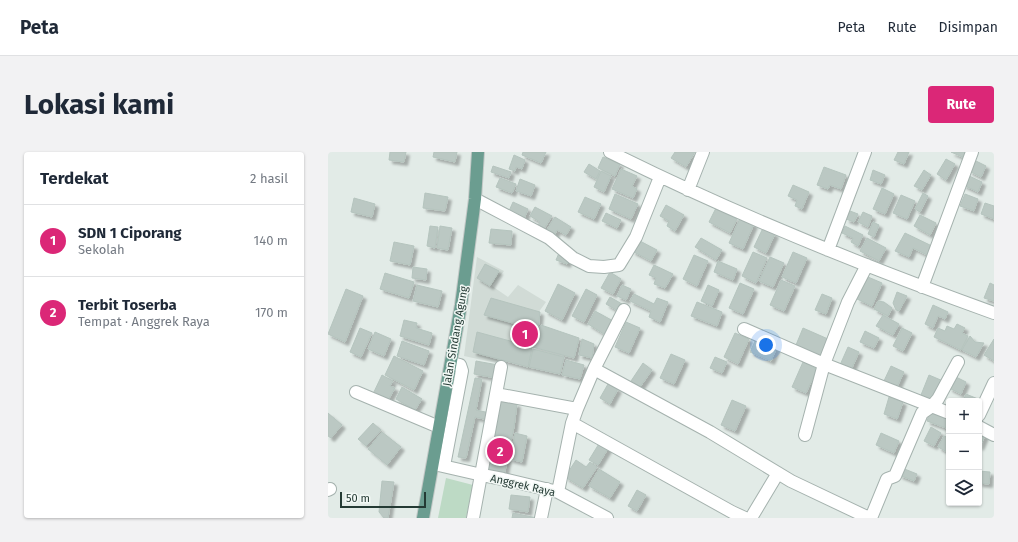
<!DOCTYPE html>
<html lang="id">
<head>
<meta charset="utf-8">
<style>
	body { margin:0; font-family:"Fira Sans",sans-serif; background:#f2f2f3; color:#1f2937 }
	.controls { position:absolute; right:12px; bottom:12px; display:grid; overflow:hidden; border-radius:4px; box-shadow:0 1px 3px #0004 }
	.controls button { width:36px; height:36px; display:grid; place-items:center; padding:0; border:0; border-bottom:1px solid #e0e1e3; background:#fff; color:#1f2937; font:20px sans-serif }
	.scale { position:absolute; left:12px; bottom:10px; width:86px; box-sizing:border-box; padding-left:4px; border:2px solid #243a34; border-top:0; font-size:11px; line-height:14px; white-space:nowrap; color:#243a34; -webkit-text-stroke:3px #f2f8f5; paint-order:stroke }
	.you { position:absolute; left:438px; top:193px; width:14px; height:14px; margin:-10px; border:3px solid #fff; border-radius:50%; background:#1a73e8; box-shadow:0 0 0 6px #1a73e833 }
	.badge { display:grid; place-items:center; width:26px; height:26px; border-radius:50%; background:#db2777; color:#fff; font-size:13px; font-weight:700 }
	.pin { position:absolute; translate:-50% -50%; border:2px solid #fff; box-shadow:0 1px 4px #0006 }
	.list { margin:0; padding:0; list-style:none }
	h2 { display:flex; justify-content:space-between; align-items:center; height:52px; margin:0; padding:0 16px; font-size:17px }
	h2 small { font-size:13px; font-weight:400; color:#747a83 }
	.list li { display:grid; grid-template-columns:26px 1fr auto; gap:12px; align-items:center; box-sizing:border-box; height:72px; padding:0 16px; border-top:1px solid #e0e1e3 }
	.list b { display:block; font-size:15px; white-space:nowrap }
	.list p { margin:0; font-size:13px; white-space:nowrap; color:#747a83 }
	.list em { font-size:13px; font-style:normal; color:#747a83 }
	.icon { flex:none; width:22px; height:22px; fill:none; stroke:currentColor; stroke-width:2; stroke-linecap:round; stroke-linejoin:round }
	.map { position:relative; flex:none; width:666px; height:366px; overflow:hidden; border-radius:4px }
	header { display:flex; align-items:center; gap:24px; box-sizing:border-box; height:56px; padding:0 20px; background:#fff; border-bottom:1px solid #e0e1e3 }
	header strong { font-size:19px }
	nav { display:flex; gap:22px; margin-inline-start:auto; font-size:14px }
	.intro { display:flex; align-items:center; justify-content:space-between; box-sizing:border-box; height:96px; padding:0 24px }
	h1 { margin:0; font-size:28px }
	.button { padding:10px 18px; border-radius:4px; background:#db2777; color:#fff; font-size:14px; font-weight:700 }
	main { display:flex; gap:24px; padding:0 24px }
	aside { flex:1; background:#fff; border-radius:4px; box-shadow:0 1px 3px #0004 }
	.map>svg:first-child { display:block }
</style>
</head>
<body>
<header>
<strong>Peta</strong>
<nav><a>Peta</a><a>Rute</a><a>Disimpan</a></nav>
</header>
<div class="intro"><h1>Lokasi kami</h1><a class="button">Rute</a></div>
<main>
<aside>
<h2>Terdekat<small>2 hasil</small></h2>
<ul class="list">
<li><span class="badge">1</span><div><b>SDN 1 Ciporang</b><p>Sekolah</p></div><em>140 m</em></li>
<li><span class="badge">2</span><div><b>Terbit Toserba</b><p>Tempat · Anggrek Raya</p></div><em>170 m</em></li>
</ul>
</aside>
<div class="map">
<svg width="666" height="366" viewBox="0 0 666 366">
	<defs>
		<filter id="shadow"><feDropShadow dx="3.5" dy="3.5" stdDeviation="1" flood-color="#0004"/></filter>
	</defs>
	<rect width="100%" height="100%" fill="#e2ebe7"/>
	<!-- built -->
	<path fill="#d1dbd6" d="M149 105 176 119 164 134 180 145 190 133 218 150 173 212 136 204Z"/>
	<!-- green -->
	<path fill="#bddac5" d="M118 326 145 333 138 366H110Z"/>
	<!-- building -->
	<path fill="#bbc8c3" stroke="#b5c4be" filter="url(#shadow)" d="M62 0H78L76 10 61 8Z
		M106 0H129L127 10 105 5Z
		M195 0H218L213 11 194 3Z
		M347 0H367L358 15 343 6Z
		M570 0H581L576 12 566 8Z
		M623 0H642L639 7Z
		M186 3 197 8 194 17 188 15 187 19 181 17Z
		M275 5 292 12 287 24 270 16Z
		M618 7 627 12 618 28 609 22Z
		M646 8 658 14 653 25 641 19Z
		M261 12 272 19 268 27 256 20Z
		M165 14 183 20 181 26 163 20Z
		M496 15 518 23 513 37 502 33 500 37 489 33Z
		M293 17 309 24 304 34 309 37 305 46 284 37Z
		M545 18 557 23 553 32 542 28Z
		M596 18 603 23 594 38 586 34Z
		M273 19 283 24 276 40 266 35Z
		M639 23 654 30 650 40 635 33Z
		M172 26 188 32 184 41 168 35Z
		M192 27 207 33 203 44 188 39Z
		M465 33 481 40 474 57 467 54 469 48 460 44Z
		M554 36 566 42 557 62 545 57Z
		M97 41 120 45 117 59 95 56Z
		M595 41 600 44 592 60 587 57Z
		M287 42 310 52 303 67 281 57Z
		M637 42 650 47 646 59 632 54Z
		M573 43 587 49 579 67 565 61Z
		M257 45 273 52 266 67 250 60Z
		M26 46 47 52 44 65 23 60Z
		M185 50 200 57 196 67 181 59Z
		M657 51 666 54V67L653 62Z
		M338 53 356 63 347 79 339 74 341 69 332 64Z
		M207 55 224 64 216 77 210 73 212 70 202 64Z
		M388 56 409 67 402 81 381 70Z
		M522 59 530 62 526 70 518 67Z
		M535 60 544 64 540 75 530 70Z
		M278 61 293 68 289 76 274 69Z
		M592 63 608 71 602 83 586 74Z
		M227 65 243 75 238 83 229 78 226 84 218 79Z
		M412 66 426 72 415 97 401 91Z
		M545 70 551 73 546 85 540 82Z
		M102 74 110 75 107 96 99 94Z
		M112 74 124 76 120 98 109 96Z
		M517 74 535 83 530 94 523 90 525 86 514 81Z
		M435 76 447 82 438 101 426 95Z
		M163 77 184 79 183 93 161 91Z
		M577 81 606 95 601 104 585 96 581 105 567 99Z
		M373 86 394 98 388 108 367 95Z
		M539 86 558 96 551 109 532 99Z
		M310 88 329 98 323 109 304 99Z
		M66 90 86 94 82 113 62 109Z
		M425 100 439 106 428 131 414 124Z
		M465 100 479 106 468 131 454 125Z
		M231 101 241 104 239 112 228 108Z
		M366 103 380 109 369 134 355 127Z
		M442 105 456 111 445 135 431 129Z
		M390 109 409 117 405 128 386 120Z
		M157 112 171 119 162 134 149 126Z
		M326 113 345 122 337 136 326 132 328 126 321 123Z
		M85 115 99 117 98 128 84 126Z
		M282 120 293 127 285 142 273 136Z
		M57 121 86 130 81 146 52 137Z
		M540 125 554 131 544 154 529 147 534 137 532 136 536 126 539 128Z
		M453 128 467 134 456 159 442 153Z
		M412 131 426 137 415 162 401 156Z
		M662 131 666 133V149L656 146Z
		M230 132 247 141 234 168 217 159Z
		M89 133 114 139 110 155 85 149Z
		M294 133 303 137 298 148 289 144Z
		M380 133 391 138 384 154 373 149Z
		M18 137 35 144 17 190 0 182Z
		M258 137 269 143 256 170 244 164Z
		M569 140 579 144 571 159 568 158 565 151Z
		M306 142 326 152 329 146 340 150 332 170 321 165 323 159 302 149Z
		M494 142 504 146 498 162 487 158Z
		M282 145 294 152 290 159 278 152Z
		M163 146 212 160 210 178 156 163Z
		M550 149 556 150 564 156 560 164 546 157Z
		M369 150 394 160 389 174 363 164Z
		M605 153 620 160 617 167 610 164 605 176 597 172Z
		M267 159 287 170 279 184 260 172Z
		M555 163 571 172 565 183 548 174Z
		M76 168 89 171 88 176 104 181 101 193 72 184Z
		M298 170 312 176 301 201 287 195Z
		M629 172 637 176 634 181 640 184 633 198 606 185 610 176 617 179 619 174 626 177Z
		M213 173 251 186 246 206 204 195Z
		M32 176 44 181 33 205 22 200Z
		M475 176 500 187 492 204 468 193Z
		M574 176 584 181 575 199 565 194Z
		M537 179 551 186 546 196 532 190Z
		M47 180 63 187 56 204 40 197Z
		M149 180 204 195 200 215 145 200Z
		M407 181 421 187 410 212 396 205Z
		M642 184 647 190 656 191 648 205 634 198Z
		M254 187 266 192 264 206 251 203Z
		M428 187 449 195 443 209 422 200Z
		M666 187V209L656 203Z
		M74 189 101 199 96 213 69 204Z
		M520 195 531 200 523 218 512 213Z
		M205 197 236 205 232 222 201 215Z
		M343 202 357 208 346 232 332 226Z
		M66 204 95 219 86 238 57 223Z
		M387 205 399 210 394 221 382 216Z
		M238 208 256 213 252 227 234 223Z
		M148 209 170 213 168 226 146 222Z
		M475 210 489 217 478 241 464 235Z
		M315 211 324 218 312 235 303 229Z
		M563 214 576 220 568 237 555 231Z
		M54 223 65 229 62 234 67 236 59 250 44 244Z
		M601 223 615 229 606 249 593 243Z
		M626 224 638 230 633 242 621 236Z
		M147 226 154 227 148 258 162 261 160 268 147 265 138 306 130 305Z
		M280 232 290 237 282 252 272 246Z
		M74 235 94 247 87 258 68 247Z
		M638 242 650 247 649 249H635Z
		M561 245 575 250 569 267 556 262Z
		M172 248 189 252 186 275 176 324 158 322Z
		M404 248 418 254 407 279 393 273Z
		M603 257 621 264 618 276 599 269Z
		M0 261 14 273 3 286 0 284Z
		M45 271 53 278 38 294 30 287Z
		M603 275 613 281 606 294 596 289Z
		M651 278 658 281 652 295 651 294Z
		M54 280 73 295 59 313 40 297Z
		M187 281 199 284 194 310 182 307Z
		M553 281 571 289 566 301 548 293Z
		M616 284 621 286V301L610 295Z
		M272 290 281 295 270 313 261 308Z
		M248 308 258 315 262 310 269 315 255 336 237 325Z
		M574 316 589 322 586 329 571 323Z
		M271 317 292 330 282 346 261 334Z
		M651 319 662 320 661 332 651 331Z
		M54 329 66 330 60 366H56L51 360Z
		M309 338 318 343 309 359 300 354Z
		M183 343 202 345 200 360 181 357Z
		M185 361 209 366H184Z"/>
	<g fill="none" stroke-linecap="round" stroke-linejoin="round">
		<defs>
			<path id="minor" d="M282 0C406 62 535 114 666 161
				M360 38 375 0
				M147 47 221 86 245 106 261 114 276 115 291 113 308 85 332 25
				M500 98 537 0
				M594 135 644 0
				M416 177 496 212 621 261
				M266 217 382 280 463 329 541 366
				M28 240 111 275
				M168 242 249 257
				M651 263 666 231
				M244 271 404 360 417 366
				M651 275 666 283
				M477 283 496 212 520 150 539 113
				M106 312 154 323 175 327 230 340 279 366
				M116 314 134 219 132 213 123 211
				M0 338 2 337
				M230 340 244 271 249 257 266 217 296 158
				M145 366 173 215
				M213 366 219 337
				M423 366 450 321
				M543 366 559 327 567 324 594 261 604 254 610 247 630 210"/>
			<path id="major" d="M95 366 133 153 147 47 150 0"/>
		</defs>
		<!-- minor casing -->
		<use href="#minor" stroke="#a5b2ae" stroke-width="14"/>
		<!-- major casing -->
		<use href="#major" stroke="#c2c8c6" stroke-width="14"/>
		<!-- minor -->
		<use href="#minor" stroke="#fff" stroke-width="12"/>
		<!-- major -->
		<use href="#major" stroke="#6b9d90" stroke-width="12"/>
	</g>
	<g text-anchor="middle" stroke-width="3" stroke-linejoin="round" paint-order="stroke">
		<!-- street labels -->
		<g font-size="11" fill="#243a34" stroke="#f2f8f5">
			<text transform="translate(127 184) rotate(-80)" y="4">Jalan Sindang Agung</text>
			<text transform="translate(195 333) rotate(13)" y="4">Anggrek Raya</text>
		</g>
	</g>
</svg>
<div class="controls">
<button>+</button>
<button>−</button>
<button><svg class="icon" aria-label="layers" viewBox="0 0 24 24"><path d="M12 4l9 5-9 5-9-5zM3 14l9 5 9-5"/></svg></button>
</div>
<div class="scale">50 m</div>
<div class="you"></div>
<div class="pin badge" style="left:197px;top:182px">1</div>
<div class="pin badge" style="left:172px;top:299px">2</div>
</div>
</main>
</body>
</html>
